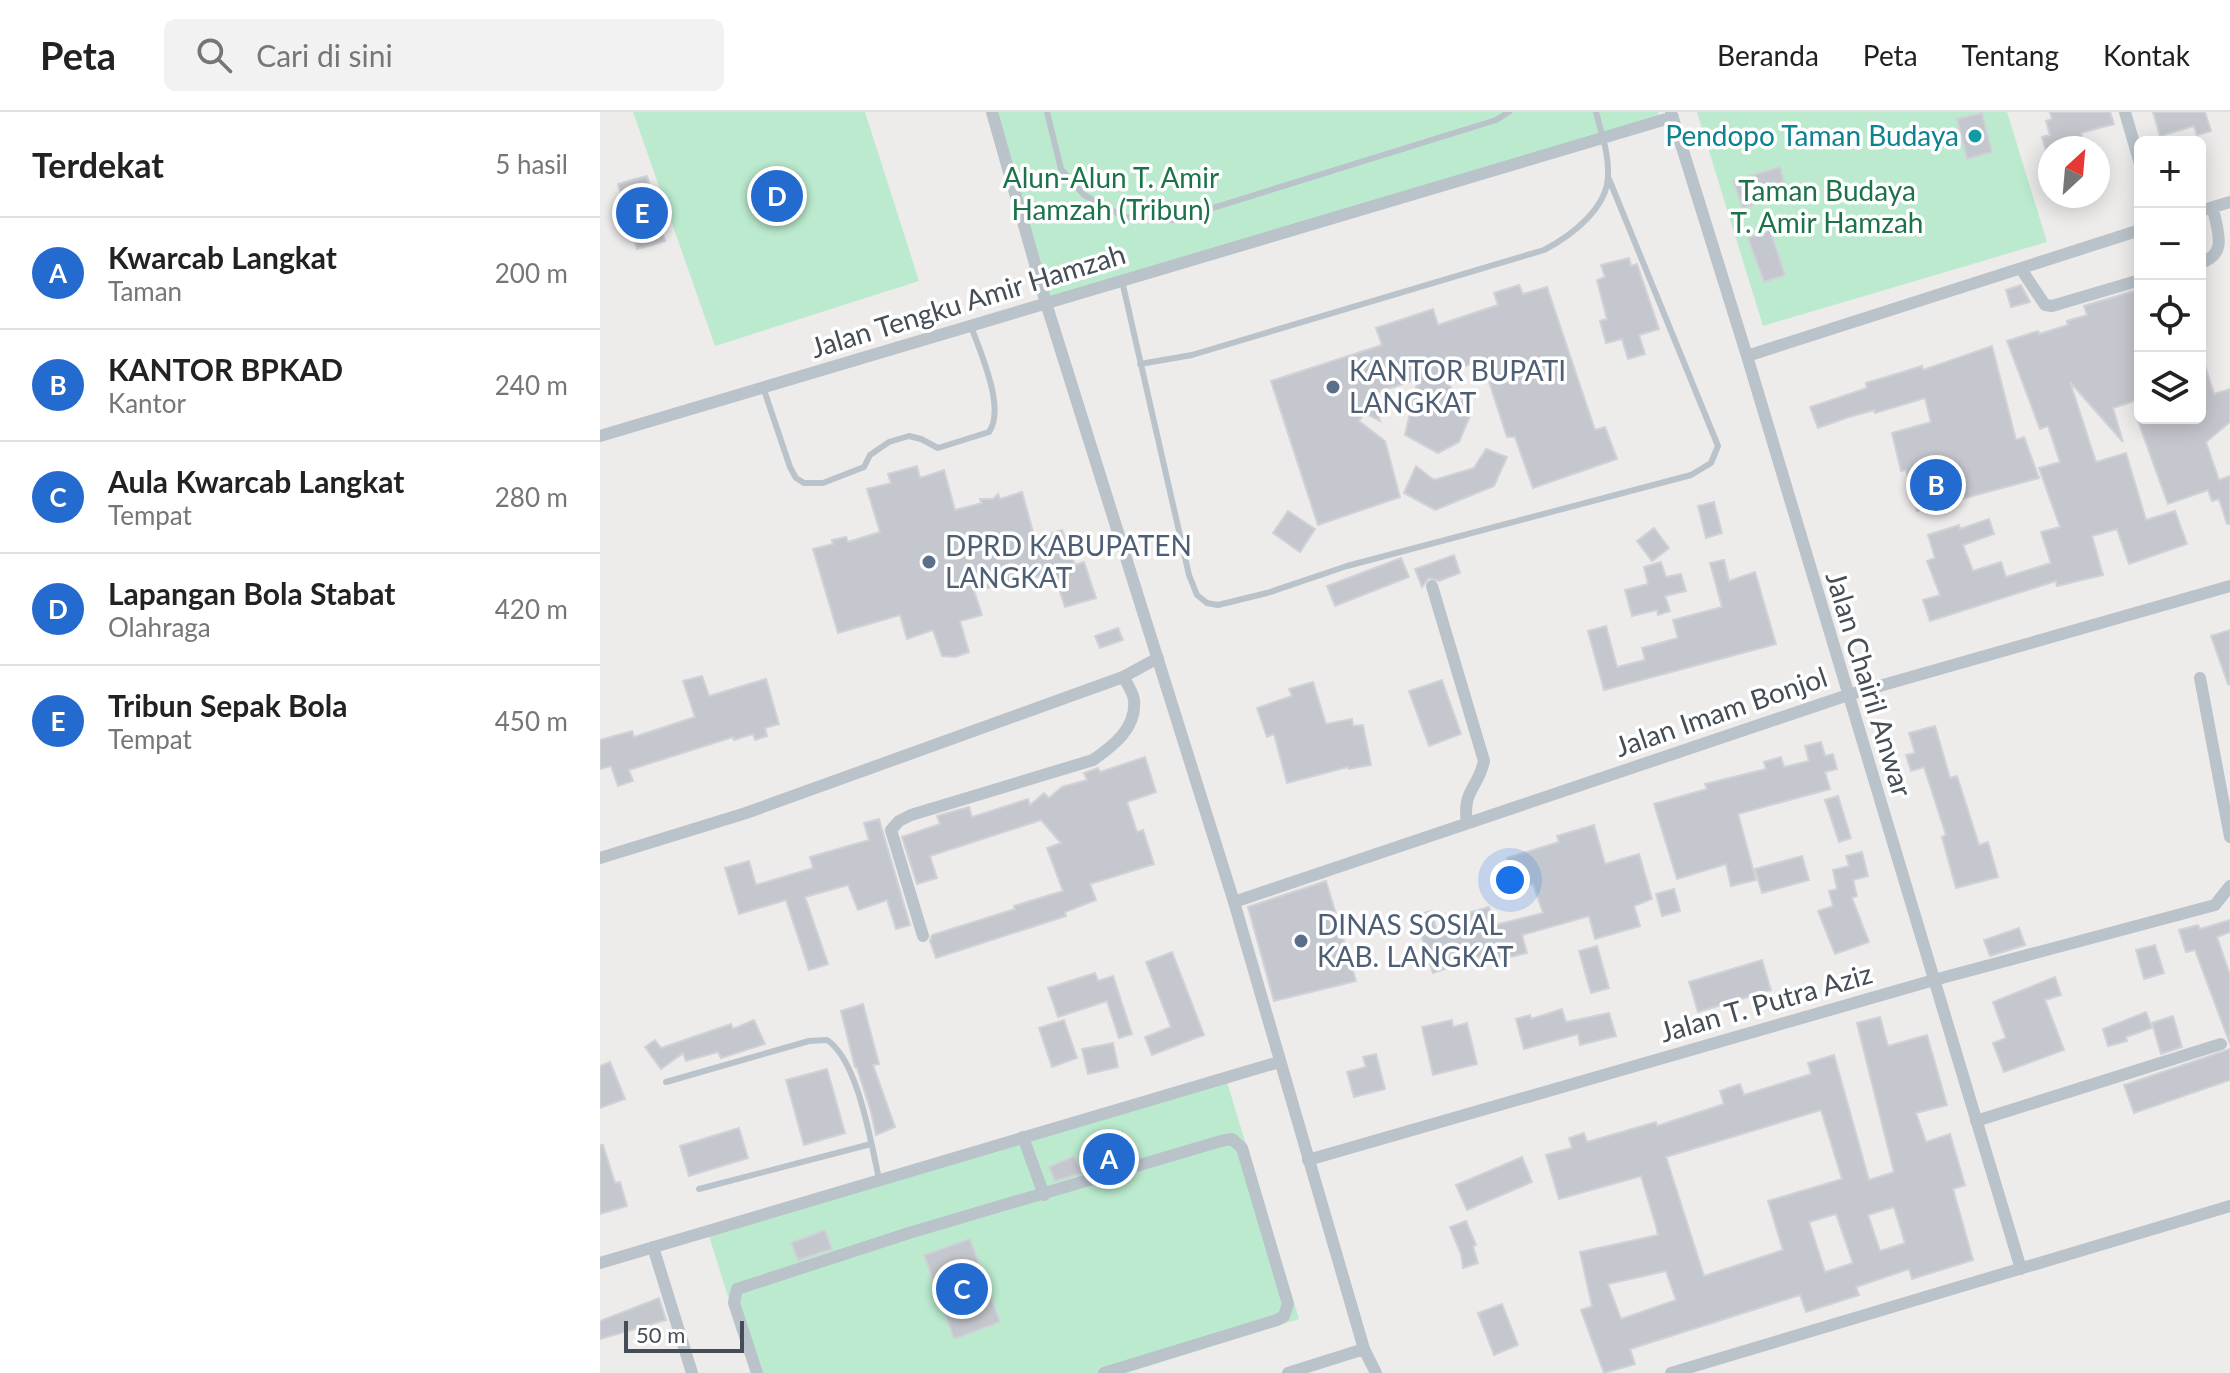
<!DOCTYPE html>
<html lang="id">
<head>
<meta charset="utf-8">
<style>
	body { margin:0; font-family:Lato,sans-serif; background:#f2f2f2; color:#222 }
	.controls { position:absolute; right:24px; top:24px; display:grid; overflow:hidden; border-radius:12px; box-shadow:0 4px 20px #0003 }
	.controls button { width:72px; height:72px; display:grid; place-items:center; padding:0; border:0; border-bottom:2px solid #e0e0e0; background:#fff; color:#222; font:40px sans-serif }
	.compass { position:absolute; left:1438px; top:24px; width:72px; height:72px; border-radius:50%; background:#fff; box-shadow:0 4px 20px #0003; rotate:26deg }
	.scale { position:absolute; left:24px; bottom:20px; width:120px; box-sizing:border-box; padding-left:8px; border:4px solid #454e57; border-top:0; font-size:22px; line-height:28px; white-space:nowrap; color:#454e57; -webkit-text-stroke:6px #fff; paint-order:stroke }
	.you { position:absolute; left:910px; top:768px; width:28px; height:28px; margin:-20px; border:6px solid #fff; border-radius:50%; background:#1a73e8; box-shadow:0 0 0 12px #1a73e833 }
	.badge { display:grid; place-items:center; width:52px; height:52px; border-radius:50%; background:#246bd0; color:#fff; font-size:26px; font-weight:700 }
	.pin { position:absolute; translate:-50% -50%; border:4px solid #fff; box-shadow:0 2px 8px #0006 }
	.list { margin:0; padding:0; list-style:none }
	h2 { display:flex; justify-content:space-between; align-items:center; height:104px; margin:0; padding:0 32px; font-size:34px }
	h2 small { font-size:26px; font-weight:400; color:#767676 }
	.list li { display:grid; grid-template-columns:52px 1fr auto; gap:24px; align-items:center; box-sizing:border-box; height:112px; padding:0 32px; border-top:2px solid #e0e0e0 }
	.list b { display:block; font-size:30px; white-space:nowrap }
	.list p { margin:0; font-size:26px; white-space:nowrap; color:#767676 }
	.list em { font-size:26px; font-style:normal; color:#767676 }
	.icon { flex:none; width:44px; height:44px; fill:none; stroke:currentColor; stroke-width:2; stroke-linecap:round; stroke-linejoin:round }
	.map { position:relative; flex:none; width:1630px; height:1261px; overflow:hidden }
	header { display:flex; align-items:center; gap:48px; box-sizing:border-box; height:112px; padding:0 40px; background:#fff; border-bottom:2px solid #e0e0e0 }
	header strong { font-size:38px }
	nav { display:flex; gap:44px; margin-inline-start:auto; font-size:28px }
	.search { width:560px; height:72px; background:#f2f2f2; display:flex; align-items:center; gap:20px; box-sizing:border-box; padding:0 28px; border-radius:12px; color:#767676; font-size:30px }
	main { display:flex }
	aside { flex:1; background:#fff }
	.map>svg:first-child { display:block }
</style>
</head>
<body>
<header>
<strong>Peta</strong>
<div class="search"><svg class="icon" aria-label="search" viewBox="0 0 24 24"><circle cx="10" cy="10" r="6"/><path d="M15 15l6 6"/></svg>Cari di sini</div>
<nav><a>Beranda</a><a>Peta</a><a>Tentang</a><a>Kontak</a></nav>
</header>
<main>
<aside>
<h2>Terdekat<small>5 hasil</small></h2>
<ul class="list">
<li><span class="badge">A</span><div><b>Kwarcab Langkat</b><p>Taman</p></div><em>200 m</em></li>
<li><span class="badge">B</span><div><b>KANTOR BPKAD</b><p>Kantor</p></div><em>240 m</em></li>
<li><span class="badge">C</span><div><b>Aula Kwarcab Langkat</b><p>Tempat</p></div><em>280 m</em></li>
<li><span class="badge">D</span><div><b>Lapangan Bola Stabat</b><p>Olahraga</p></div><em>420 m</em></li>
<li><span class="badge">E</span><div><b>Tribun Sepak Bola</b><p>Tempat</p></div><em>450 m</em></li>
</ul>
</aside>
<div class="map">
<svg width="1630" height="1261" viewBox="0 0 1630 1261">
	<rect width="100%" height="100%" fill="#eeebeb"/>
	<!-- green -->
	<path fill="#bbeace" d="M33 0H265L319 169 115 234Z
		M396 0H1058L1060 6 449 186Z
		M1097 0H1407L1447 130 1163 214Z
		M627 970 699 1207 527 1261H152L109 1124Z"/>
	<!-- building -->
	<path fill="#c5c7ce" stroke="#d0d2d7" stroke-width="2" fill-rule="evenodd" d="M1450 0H1510L1514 12 1481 21 1483 28 1475 31 1477 36H1450L1446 39 1442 25 1450 23 1446 9 1452 7Z
		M1553 0H1605L1611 19 1597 23 1594 14 1560 24Z
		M1382 1 1392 40 1367 47 1357 7Z
		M1180 55 1185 74 1173 77 1176 85 1143 96 1133 69Z
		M47 64 65 129 37 137 18 72Z
		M1170 118 1185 163 1164 170 1148 126Z
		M1029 146 1031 154 1037 152 1059 217 1039 223 1045 242 1028 247 1022 227 1006 231 1000 209 1007 207 997 168 1005 165 1001 153Z
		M919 173 923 182 947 175 995 318 1005 315 1017 347 933 376 915 325H907L882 248 840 263 872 299 859 330 838 341 805 323 818 267 772 282 780 309 765 301 759 309 785 329 800 385 718 413 671 269 782 233 776 216 833 197 838 213 898 193 894 181Z
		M1421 173 1430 190 1411 195 1406 178Z
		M1540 177V287L1513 296 1523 330 1470 270 1496 350 1526 341 1546 408 1575 399 1587 432 1529 452 1517 417 1492 424 1503 463 1457 474 1456 469 1330 509 1323 488 1340 483 1327 449 1335 446 1328 423 1359 413 1360 417 1389 407 1394 422 1363 433 1373 459 1401 450 1406 465 1451 451 1441 420 1460 415 1439 356 1460 350 1448 314 1440 317 1407 229 1438 219 1439 222 1468 213 1467 209 1487 203 1484 194Z
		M1392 234 1416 328 1424 325 1439 366 1317 399 1306 358 1301 359 1292 321 1331 310 1325 286 1275 301 1274 298 1249 305 1218 316 1210 295 1267 276 1266 271 1322 254 1323 258Z
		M1600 247H1603L1614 282 1630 277V310L1606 330 1619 368 1630 364V412H1627L1619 387 1612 389 1608 378 1568 392 1537 306H1600Z
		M886 337 907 345 894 374 835 398 804 381 816 354 834 368 874 356Z
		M317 354 320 366 344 358 355 398 382 391 380 387H393L398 382 400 387 422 380 435 427 462 418 475 453 484 450 496 486 465 495 454 461 374 479 382 503 360 509 369 540 355 545 342 544 333 518 307 527 300 503 238 521 213 437 233 432 232 428 246 425 248 430 280 420 267 377 291 371 288 362Z
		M1114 390 1122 421 1106 426 1098 394Z
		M688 399 715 417 700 440 673 421Z
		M1054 416 1069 436 1052 449 1037 429Z
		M854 443 860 461 839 469 829 466 822 475 815 457Z
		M801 446 809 465 735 494 727 474Z
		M1124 448 1129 469 1155 460 1176 532 1004 578 988 519 1006 514 1017 555 1045 548 1042 536 1078 526 1073 508 1122 495 1110 451Z
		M1061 450 1066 465 1081 462 1086 479 1065 484 1070 499 1058 503 1057 498 1032 504 1025 478 1048 472 1044 455Z
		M518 516 523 528 500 536 495 524Z
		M1630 518V572H1628L1611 524Z
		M102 564 109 584 166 567 179 612 165 616 167 624 155 628 153 622 134 628 133 625 29 658 33 669 18 674 11 654 0 657V628L32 619 34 625 95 605 83 569Z
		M842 568 861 622 829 634 809 579Z
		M713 570 726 612 752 607 753 614 763 613 771 653 749 657 748 655 687 671 674 622 667 625 657 596 692 584 689 577Z
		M1335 614 1350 666 1357 664 1379 733 1388 730 1398 765 1356 776 1342 725 1346 723 1324 655 1311 659 1306 643 1315 641 1309 621Z
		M1221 630 1225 644 1233 642 1237 657 1225 660 1230 677 1138 702 1156 768 1131 774 1126 752 1077 767 1054 692 1107 677 1105 672 1166 657 1164 650 1181 645 1184 655 1209 649 1205 634Z
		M545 645 556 680 527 690 537 720 543 718 554 752 490 772 496 788 465 800 466 804 336 846 330 829 332 823 415 797 414 794 463 779 447 736 461 731 441 708 330 744 337 766 317 772 302 725 340 712 337 704 369 695 372 705 428 687 430 693 444 681 449 686 462 675 487 668 484 661 498 656 500 660Z
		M1238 684 1251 726 1239 730 1225 688Z
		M279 707 310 813 296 817 287 788 258 798 248 773 205 785 228 852 209 858 186 788 139 802 125 756 149 749 156 773 213 756 210 745 269 728 264 711Z
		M994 713 1005 752 1039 742 1052 787 1034 794 1040 814 995 827 989 804 922 823 927 841 881 852 879 845 833 861 815 804 831 799 837 820 868 810 865 802 889 795 895 813 943 801 933 772 917 777 907 746 959 730 957 724Z
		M1262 740 1268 764 1253 768 1257 784 1252 786 1269 830 1235 842 1218 799 1233 794 1229 779 1237 777 1233 758 1249 754 1246 744Z
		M1202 744 1209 768 1162 781 1155 757Z
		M726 769 756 869 674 889 648 795Z
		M1074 777 1080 799 1062 804 1056 782Z
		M1630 808V820L1617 825 1630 863V932L1595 838 1586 840 1579 818 1598 813 1600 817Z
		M1419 816 1425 833 1390 844 1384 828Z
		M1555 833 1564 861 1544 867 1536 838Z
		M997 834 1009 876 991 881 979 839Z
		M572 840 604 923 552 943 545 925 571 915 546 850Z
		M1162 848 1171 878 1098 900 1089 870Z
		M495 861 498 869 513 864 532 922 519 926 507 889 458 905 448 876Z
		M1455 865 1461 883 1445 888 1464 938 1404 960 1393 931 1406 926 1393 890Z
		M263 892 279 952 273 953 295 1015 276 1023 271 1000 257 956 255 955 241 899Z
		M962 897 966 910 1009 901 1016 924 980 933 978 922 924 937 916 907 930 903 931 907Z
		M1546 900 1552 916 1526 925 1527 929 1508 934 1503 917Z
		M1573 904 1582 935 1561 942 1552 911Z
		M1280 905 1288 934 1327 923 1347 993 1316 1001 1326 1030 1350 1022 1365 1073 1353 1077 1373 1148 1312 1167 1309 1157 1256 1175 1259 1183 1206 1200 1200 1183 1030 1237 1035 1252 1004 1261 981 1198 992 1194 980 1140 1058 1123 1056 1114 1041 1064 959 1087 946 1043 972 1036 969 1026 984 1021 987 1030 1056 1010 1057 1014 1124 992 1120 979 1140 972 1144 983 1211 962 1208 951 1234 943 1269 1068 1294 1060 1257 911ZM1221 998 1242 1067 1168 1089 1183 1138 1104 1164 1066 1045ZM1294 1095 1305 1131 1280 1139 1268 1103ZM1236 1102 1253 1151 1225 1160 1209 1110ZM1066 1159 1076 1188 1021 1207 1008 1172Z
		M154 908 165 932 121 946 118 940 86 949 83 941 61 957 45 935 55 928 61 936 131 912 133 917Z
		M464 908 477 946 452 955 439 916Z
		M852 908 853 915 867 911 877 952 833 963 822 915Z
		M513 931 518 955 488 962 482 937Z
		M1630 937V968L1534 1001 1524 973Z
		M776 942 785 977 754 985 747 960 766 955 763 945Z
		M10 950 25 987 0 996V954Z
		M227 957 245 1021 204 1033 186 968Z
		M139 1016 148 1046 89 1064 80 1034Z
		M0 1033H3L15 1071 20 1070 27 1094 0 1102Z
		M474 1044 482 1061 455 1069 449 1055Z
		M922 1045 932 1070 867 1098 856 1073Z
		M866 1109 876 1133 873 1134 878 1151 863 1156 861 1142 850 1115Z
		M225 1118 232 1137 198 1148 191 1131Z
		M370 1127 400 1210 354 1227 324 1143Z
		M59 1186 66 1208 0 1227V1209Z
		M902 1192 918 1233 894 1243 878 1201Z"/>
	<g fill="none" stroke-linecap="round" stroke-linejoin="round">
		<!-- service -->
		<path stroke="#bac3ca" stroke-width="6" d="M447 0 461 57 484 83 524 105 574 108 896 8 909 0
			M522 169 589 463 597 483 607 491 618 493 667 481 747 454 1091 363 1111 351 1118 334 1009 67
			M540 252 592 243 944 138C971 124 1008 96 1008 63 1009 42 1001 20 996 0
			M163 275 190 355 196 366 204 371H223L264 355 270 343 289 330 309 324 321 327 338 336 389 320C406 296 380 240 371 214
			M66 970 209 929 227 928C258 948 271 1031 279 1067
			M99 1077 271 1032"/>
		<!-- minor -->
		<path stroke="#bac3ca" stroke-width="12" d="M392 0 446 191 634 790 764 1237 776 1261
			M1071 0 1147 244 1421 1157
			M1525 0 1540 52
			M1600 99 1630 90
			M1600 151C1629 142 1617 119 1613 96
			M1421 157 1445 193 1452 194 1540 168
			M1147 244 1540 118
			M0 324 1073 5
			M832 474 884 649C878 677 862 678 867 711
			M1600 566 1630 725
			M0 746 146 701 523 565 558 546
			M634 790 1248 583 1630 474
			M323 824 291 718 299 709 311 703 493 648C513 634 537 616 534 588 533 581 527 571 523 565
			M1376 1009 1621 932
			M423 1025 444 1083
			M708 1048 1334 868 1615 793 1630 774
			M53 1135 92 1261
			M0 1151 679 950
			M157 1261 134 1191 137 1177 309 1121 621 1029 632 1027 642 1036 688 1192 684 1204 677 1208 504 1261
			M688 1261 764 1237
			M1071 1261 1630 1094"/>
	</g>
	<!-- markers -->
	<circle fill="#0f9aa8" stroke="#fff" stroke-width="3" cx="1375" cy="24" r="8"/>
	<g fill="#5c6f8a" stroke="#fff" stroke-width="3">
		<circle cx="733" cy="275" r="8"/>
		<circle cx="329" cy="450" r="8"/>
		<circle cx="701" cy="829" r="8"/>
	</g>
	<g text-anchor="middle" stroke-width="7" stroke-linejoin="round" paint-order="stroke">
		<!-- culture labels -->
		<g font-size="28" fill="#0d838f" stroke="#fff" text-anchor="end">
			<text x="1359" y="34">Pendopo Taman Budaya</text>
		</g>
		<!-- park labels -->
		<g font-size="28" fill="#1c7349" stroke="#fff">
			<text x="511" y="76">Alun-Alun T. Amir<tspan x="511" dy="32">Hamzah (Tribun)</tspan></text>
			<text x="1227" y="89">Taman Budaya<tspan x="1227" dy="32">T. Amir Hamzah</tspan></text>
		</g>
		<!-- street labels -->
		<g font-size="28" fill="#454e57" stroke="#fff">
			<text transform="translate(368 189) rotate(-17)" y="10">Jalan Tengku Amir Hamzah</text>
			<text transform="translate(1269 572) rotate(73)" y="10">Jalan Chairil Anwar</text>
			<text transform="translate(1121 600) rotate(-19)" y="10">Jalan Imam Bonjol</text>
			<text transform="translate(1166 891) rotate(-16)" y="10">Jalan T. Putra Aziz</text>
		</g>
		<!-- service labels -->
		<g font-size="28" fill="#4e5e75" stroke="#fff" text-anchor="start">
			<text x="749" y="269">KANTOR BUPATI<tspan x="749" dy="32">LANGKAT</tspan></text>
			<text x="345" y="444">DPRD KABUPATEN<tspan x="345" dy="32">LANGKAT</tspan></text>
			<text x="717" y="823">DINAS SOSIAL<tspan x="717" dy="32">KAB. LANGKAT</tspan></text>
		</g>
	</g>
</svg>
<div class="controls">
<button>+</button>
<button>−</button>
<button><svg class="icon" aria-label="locate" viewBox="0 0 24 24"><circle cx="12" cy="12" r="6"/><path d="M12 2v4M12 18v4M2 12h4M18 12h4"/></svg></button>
<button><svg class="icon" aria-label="layers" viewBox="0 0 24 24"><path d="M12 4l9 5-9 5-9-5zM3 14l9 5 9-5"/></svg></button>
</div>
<svg class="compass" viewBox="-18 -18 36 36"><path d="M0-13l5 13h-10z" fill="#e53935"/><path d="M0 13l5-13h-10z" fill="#767676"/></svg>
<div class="scale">50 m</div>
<div class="you"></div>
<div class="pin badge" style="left:509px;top:1047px">A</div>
<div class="pin badge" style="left:1336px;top:373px">B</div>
<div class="pin badge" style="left:362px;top:1177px">C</div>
<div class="pin badge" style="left:177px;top:84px">D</div>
<div class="pin badge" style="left:42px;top:101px">E</div>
</div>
</main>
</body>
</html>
